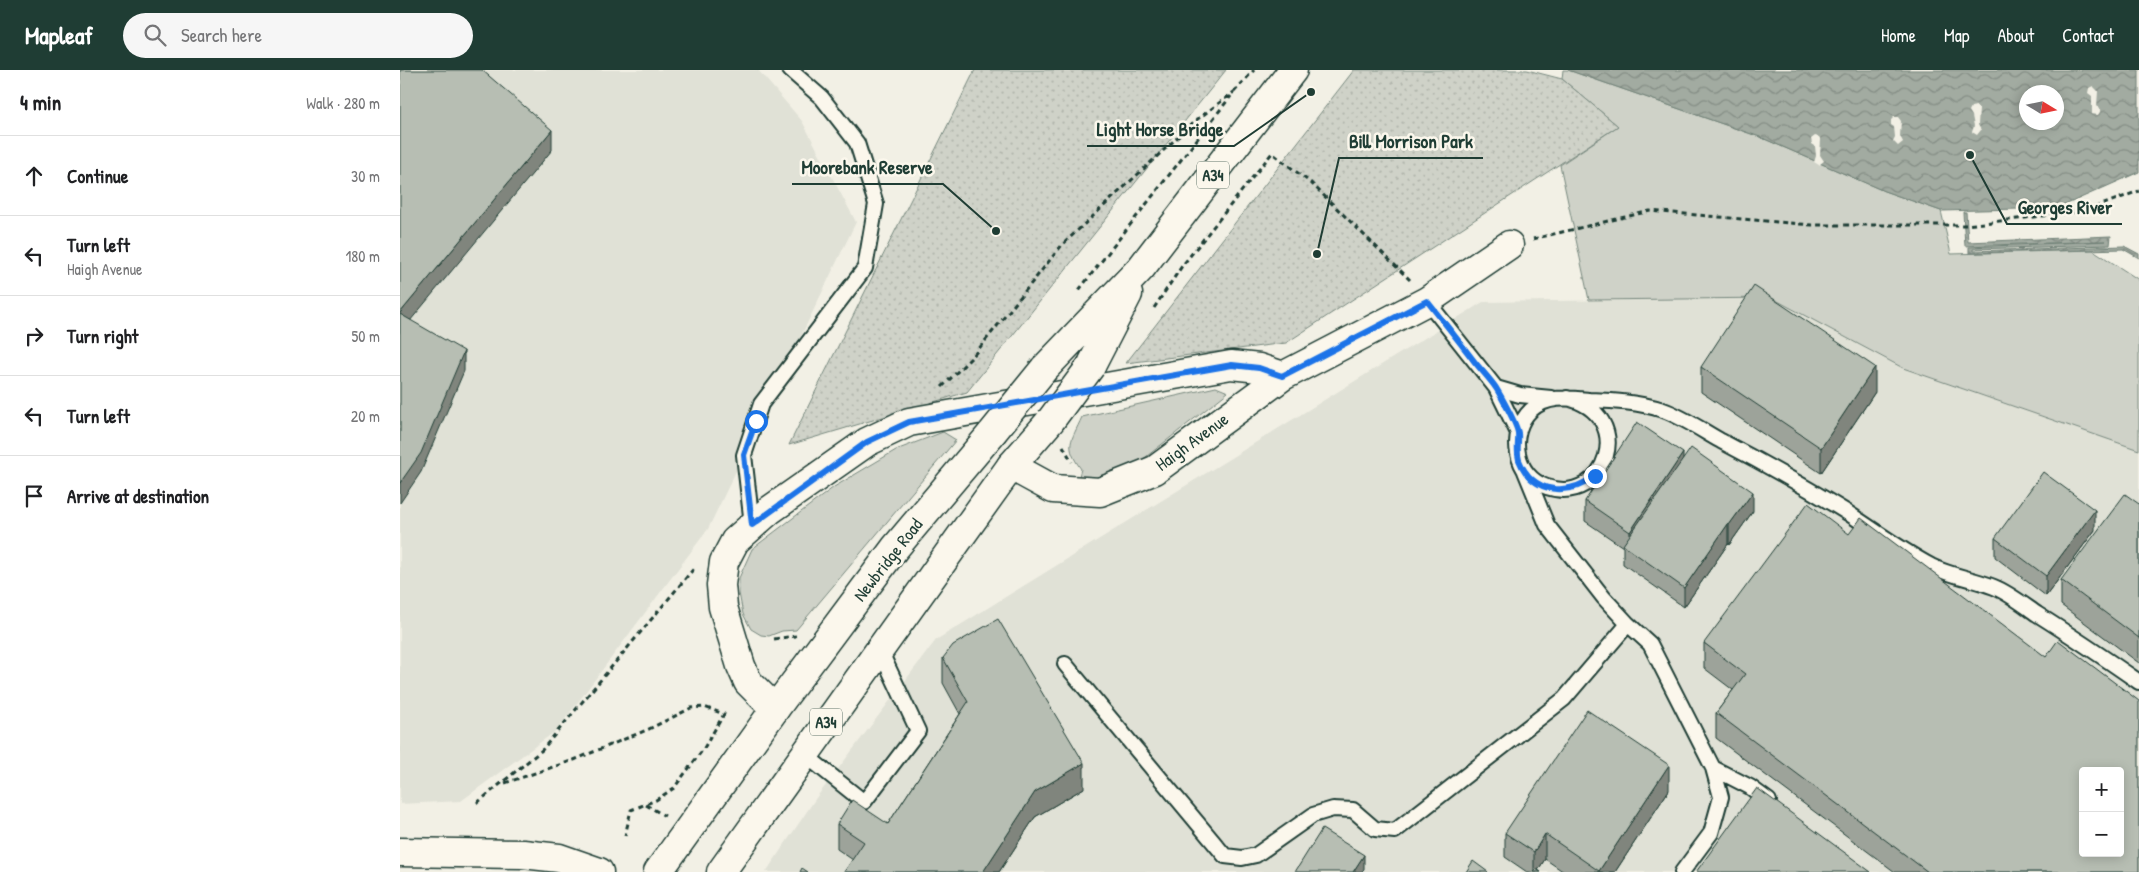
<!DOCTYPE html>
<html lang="en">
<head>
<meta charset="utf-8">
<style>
	body { margin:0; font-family:"Patrick Hand",sans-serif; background:#f6f6f6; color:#202124 }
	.controls { position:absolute; right:15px; bottom:15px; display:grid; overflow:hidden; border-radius:5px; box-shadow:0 2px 12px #0003 }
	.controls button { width:45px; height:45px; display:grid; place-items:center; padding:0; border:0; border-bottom:1px solid #e0e0e0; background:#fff; color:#202124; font:25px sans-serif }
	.compass { position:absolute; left:1619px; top:15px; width:45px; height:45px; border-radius:50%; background:#fff; box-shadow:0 2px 12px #0003; rotate:100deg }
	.stop { position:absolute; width:15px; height:15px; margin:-11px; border:4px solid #1a73e8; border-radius:50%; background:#fff }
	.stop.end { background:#1a73e8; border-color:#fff; box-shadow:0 1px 5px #0008 }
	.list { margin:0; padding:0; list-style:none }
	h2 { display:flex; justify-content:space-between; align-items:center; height:65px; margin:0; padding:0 20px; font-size:21px }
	h2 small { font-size:16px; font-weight:400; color:#757577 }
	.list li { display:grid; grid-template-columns:32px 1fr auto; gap:15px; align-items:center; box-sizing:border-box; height:80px; padding:0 20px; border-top:1px solid #e0e0e0 }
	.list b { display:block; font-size:19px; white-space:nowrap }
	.list p { margin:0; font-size:16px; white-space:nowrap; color:#757577 }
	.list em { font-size:16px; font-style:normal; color:#757577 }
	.icon { flex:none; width:28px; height:28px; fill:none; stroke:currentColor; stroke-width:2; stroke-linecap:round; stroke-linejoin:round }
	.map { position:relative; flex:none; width:1739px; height:802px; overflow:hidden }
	header { display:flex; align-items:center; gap:30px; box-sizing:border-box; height:70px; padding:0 25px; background:#1f3d34; color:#fff }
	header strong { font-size:24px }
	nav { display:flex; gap:28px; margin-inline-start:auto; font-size:18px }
	.search { width:350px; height:45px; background:#f6f6f6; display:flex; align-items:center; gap:12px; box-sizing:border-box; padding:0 18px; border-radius:28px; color:#757577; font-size:19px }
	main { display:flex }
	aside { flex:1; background:#fff }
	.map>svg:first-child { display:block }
</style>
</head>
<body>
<header>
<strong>Mapleaf</strong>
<div class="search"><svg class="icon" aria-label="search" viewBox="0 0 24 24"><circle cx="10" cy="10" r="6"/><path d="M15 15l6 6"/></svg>Search here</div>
<nav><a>Home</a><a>Map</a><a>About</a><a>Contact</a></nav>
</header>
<main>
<aside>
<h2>4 min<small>Walk · 280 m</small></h2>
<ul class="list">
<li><svg class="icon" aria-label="ahead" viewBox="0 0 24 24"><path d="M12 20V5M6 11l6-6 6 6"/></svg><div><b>Continue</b></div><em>30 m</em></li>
<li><svg class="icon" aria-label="left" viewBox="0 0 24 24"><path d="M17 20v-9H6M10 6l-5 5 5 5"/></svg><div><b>Turn left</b><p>Haigh Avenue</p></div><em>180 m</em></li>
<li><svg class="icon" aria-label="right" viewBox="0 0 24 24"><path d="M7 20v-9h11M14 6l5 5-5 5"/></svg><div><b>Turn right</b></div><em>50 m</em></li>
<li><svg class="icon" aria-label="left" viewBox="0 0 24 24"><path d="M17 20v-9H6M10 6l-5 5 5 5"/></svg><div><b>Turn left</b></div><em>20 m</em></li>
<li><svg class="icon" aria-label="arrive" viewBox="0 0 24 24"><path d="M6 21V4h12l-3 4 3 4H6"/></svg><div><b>Arrive at destination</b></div></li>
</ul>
</aside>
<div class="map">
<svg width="1739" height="802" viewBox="0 0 1739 802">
	<defs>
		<pattern id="park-dots" width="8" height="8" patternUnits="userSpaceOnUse" patternTransform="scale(1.25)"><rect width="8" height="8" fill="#cfd2c8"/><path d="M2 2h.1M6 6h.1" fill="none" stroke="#b1b5ac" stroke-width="1.8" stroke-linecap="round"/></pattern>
		<pattern id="water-waves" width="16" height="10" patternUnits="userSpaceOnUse" patternTransform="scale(1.25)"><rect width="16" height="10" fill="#a2aba1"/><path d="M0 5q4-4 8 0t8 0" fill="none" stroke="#838c84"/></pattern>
	</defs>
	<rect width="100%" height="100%" fill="#f2f0e5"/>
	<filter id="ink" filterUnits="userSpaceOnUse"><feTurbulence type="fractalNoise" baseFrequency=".02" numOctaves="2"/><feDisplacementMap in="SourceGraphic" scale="10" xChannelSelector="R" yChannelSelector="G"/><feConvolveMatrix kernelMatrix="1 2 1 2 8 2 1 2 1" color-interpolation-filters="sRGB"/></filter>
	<g filter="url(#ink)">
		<!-- built -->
		<path fill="#e0e1d6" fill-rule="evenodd" d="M0 0H358L402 51 456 152 308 459 157 660 61 731 0 734Z
			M1372 228 1503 298 1739 380V802H366L416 728 536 570 1083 232ZM1683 701H1720V783H1683Z"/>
		<!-- grass -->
		<path fill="#cfd2c8" stroke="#77887e" d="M1163 0H1168L1360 67 1484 121 1541 141 1551 184 1693 180 1739 210V380L1503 298 1372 228 1189 230 1160 95 1218 56 1162 9Z
			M816 317 828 322 737 394 698 410 679 406 681 399C664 375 671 372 682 347Z
			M543 362 556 370 396 560 382 561 369 566 361 565 351 559 343 544 339 523V508L352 479 434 417 496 380Z"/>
		<!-- park -->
		<path fill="url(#park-dots)" stroke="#77887e" d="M575 0H826L567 322 389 375Z
			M954 0H1127L1162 9 1218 56 886 273 726 293Z"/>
		<!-- water -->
		<path fill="url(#water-waves)" stroke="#6e7f75" fill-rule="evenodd" d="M1168 0H1739V102L1658 138 1541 141 1484 121 1360 67ZM1626 22H1656V52H1626Z
			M1563 142H1566L1568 172 1711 166 1710 175 1573 179V181L1724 176 1739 184V188L1723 179 1569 183V177L1706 171 1565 176Z"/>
		<!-- pier -->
		<path fill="#f2f0e5" d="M1693 16 1698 21 1697 36 1701 40 1698 45 1692 44V26L1688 23 1689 18Z
			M1576 36 1579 39 1578 55 1581 60 1577 65 1572 62 1574 56 1572 46 1569 41 1571 37Z
			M1494 47H1498L1501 51 1500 66 1503 72 1498 76 1493 71 1495 67 1494 57 1491 55V50Z
			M1415 66 1419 67 1421 70 1420 85 1424 91 1419 95 1414 92 1416 86 1415 76 1412 74 1411 69Z"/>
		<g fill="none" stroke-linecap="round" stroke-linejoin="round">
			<defs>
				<path id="service" d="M1027 231 1096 318 1118 363
					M1096 318 1120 325 1151 328
					M1167 328C1238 345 1206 437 1147 417 1115 407 1107 363 1131 340 1147 325 1169 328 1189 330 1214 331 1239 332 1263 340 1283 347 1303 361 1321 371 1365 394 1406 417 1448 443 1475 461 1503 481 1531 496 1551 506 1574 509 1594 517 1609 523 1624 535 1637 544 1672 566 1706 589 1739 612
					M352 455 344 385 361 334 465 198 476 134 457 73 422 28 390 0
					M1228 554 1250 574 1313 698 1321 727 1311 763 1282 802
					M665 594 825 786 842 788 856 785 913 745 933 739 953 740 975 759 995 761 1164 629 1228 554 1204 528 1147 455 1125 401
					M404 684 464 732 518 661 479 578
					M1313 698 1350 717 1369 731"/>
				<path id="minor" d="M611 396 653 419 700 422 755 400 883 306 1027 231 1109 175
					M375 639 348 612 341 596 323 537 321 515 324 492 335 471 370 440 467 372 509 352 831 295 859 298 883 306"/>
				<path id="primary" d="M0 782 123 784 159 788 199 802"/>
				<path id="trunk" d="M691 296 728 224
					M644 299 741 198 893 0
					M258 802 375 639 495 478 592 363
					M321 802 611 396 651 350"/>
			</defs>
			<!-- service casing -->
			<use href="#service" stroke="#1f3d34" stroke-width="18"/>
			<!-- minor casing -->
			<use href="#minor" stroke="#1f3d34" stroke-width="31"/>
			<!-- primary casing -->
			<use href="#primary" stroke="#1f3d34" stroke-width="31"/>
			<!-- trunk casing -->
			<use href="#trunk" stroke="#1f3d34" stroke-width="31"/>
			<!-- path -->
			<path stroke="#1f3d34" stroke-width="3" stroke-dasharray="5 4" stroke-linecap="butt" d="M834 22 854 0
				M1133 169 1250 141 1412 155H1566L1685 141 1739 121
				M679 220 831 26
				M754 238 782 196 872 83 911 113 1010 210
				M542 317 573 286 662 175 795 51 834 22
				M663 376 672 392
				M374 569 396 566
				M105 713 174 690 249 659 291 638 304 637 324 644 304 678 274 718 256 730 231 740 225 766
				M77 733 142 680 296 496
				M246 735 265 746"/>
			<!-- service -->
			<use href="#service" stroke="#fbf7ec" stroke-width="14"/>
			<!-- minor -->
			<use href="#minor" stroke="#fbf7ec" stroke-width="28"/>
			<!-- primary -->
			<use href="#primary" stroke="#fbf7ec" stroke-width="28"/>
			<!-- trunk -->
			<use href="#trunk" stroke="#fbf7ec" stroke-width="28"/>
			<defs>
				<path id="trunk-bridge" d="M651 350 691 296
					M592 363 644 299"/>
			</defs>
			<!-- trunk-bridge casing -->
			<use href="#trunk-bridge" stroke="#1f3d34" stroke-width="31" stroke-linecap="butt"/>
			<!-- trunk-bridge -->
			<use href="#trunk-bridge" stroke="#fbf7ec" stroke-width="28"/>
		</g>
		<!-- wall -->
		<path fill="#9da39a" stroke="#1f3d34" d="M1301 297 1475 322 1421 403 1301 322Z
			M1283 389 1353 441 1329 475 1328 474 1284 537 1223 494V477L1185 451V431Z
			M1739 434V593L1661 535V510Z
			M1695 460 1646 526 1595 487V468Z
			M1304 573 1739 802H1495L1316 668V643L1333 620 1304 598Z
			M543 588 684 718 635 747 599 802H444L453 790 437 779V754H488L560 644 543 613Z
			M1269 720 1215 802H1164L1145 789 1138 800 1141 802H1127L1105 787V763Z"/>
		<!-- shaded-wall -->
		<path fill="#80857d" stroke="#1f3d34" d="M152 60V80L0 263V243Z
			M64 281V301L21 402 0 433V413Z
			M1475 297V322L1421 403V378Z
			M1283 383V403L1230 480V462Z
			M1353 422V441L1329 475V455Z
			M1695 440V460L1646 526V506Z
			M1328 454V474L1284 537V518Z
			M684 693V718L635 747 599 802H583L635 722Z
			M1269 695V720L1215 802H1199V801Z
			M1145 764V789L1137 802H1134V782Z
			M964 785V799L961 802H953Z"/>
		<!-- building -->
		<path fill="#b7beb3" stroke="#1f3d34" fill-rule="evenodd" d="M0 0H82L152 60 0 243Z
			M1354 216 1475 297 1421 378 1301 297Z
			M0 244 64 281 21 383 0 413Z
			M1237 352 1283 383 1230 462 1185 431Z
			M1291 378 1353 422 1329 455 1328 454 1284 518 1223 475Z
			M1643 402 1695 440 1646 506 1595 468Z
			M1725 424 1739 434V568L1661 510Z
			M1408 433 1449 464 1461 448 1646 587 1658 570 1739 631V802H1528L1316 643 1345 604 1304 573ZM1683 701H1720V783H1683Z
			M598 549 684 693 635 722 583 802H444L464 772 437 754 452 730 488 754 568 632 543 588 553 575Z
			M1187 640 1269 695 1199 801 1145 764 1134 782 1105 763Z
			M1357 718 1471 802H1296Z
			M922 759 964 785 953 802H895Z
			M1073 791 1088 802H1066Z
			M402 798 408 802H400Z
			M1136 799 1141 802H1134Z"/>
	</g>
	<g fill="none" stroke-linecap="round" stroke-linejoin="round" filter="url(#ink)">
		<!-- route -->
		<path stroke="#1a73e8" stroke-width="6" d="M356 351 344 385 352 455 467 372 509 352 832 295 859 298 882 306 1027 231C1043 251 1059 271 1074 291 1081 300 1090 309 1096 318 1101 326 1117 355 1118 363 1119 372 1116 380 1119 390 1133 425 1169 426 1195 406"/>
	</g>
	<g text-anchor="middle" stroke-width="5" stroke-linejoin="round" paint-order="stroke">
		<!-- shield labels -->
		<g fill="#fbf7ec" stroke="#61756b" stroke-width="1">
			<rect x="797" y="91.5" width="32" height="27" rx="4"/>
			<rect x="410" y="638.5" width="32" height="27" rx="4"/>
		</g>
		<g font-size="16" font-weight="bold" fill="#1f3d34">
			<text x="813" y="111">A34</text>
			<text x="426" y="658">A34</text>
		</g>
		<!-- street labels -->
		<g font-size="18" fill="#1f3d34" stroke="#fbf7ec">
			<text transform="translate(792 372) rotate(-36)" y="6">Haigh Avenue</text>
			<text transform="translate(488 490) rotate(-52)" y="6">Newbridge Road</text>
		</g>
	</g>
	<!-- callouts -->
	<path fill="none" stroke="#1f3d34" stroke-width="2" d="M911 22L834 76H687M917 184L939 88H1083M596 161L543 114H392M1570 85L1607 154H1722"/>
	<g fill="#1f3d34" stroke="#fbf7ec" stroke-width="2">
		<circle cx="911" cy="22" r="5"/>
		<circle cx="917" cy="184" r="5"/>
		<circle cx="596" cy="161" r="5"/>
		<circle cx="1570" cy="85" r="5"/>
	</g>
	<g font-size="19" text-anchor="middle" font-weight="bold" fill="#1f3d34" stroke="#fbf7ec" stroke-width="5" stroke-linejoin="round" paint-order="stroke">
		<text x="760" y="66">Light Horse Bridge</text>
		<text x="1011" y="78">Bill Morrison Park</text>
		<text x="467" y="104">Moorebank Reserve</text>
		<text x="1665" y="144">Georges River</text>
	</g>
</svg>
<div class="controls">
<button>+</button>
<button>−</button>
</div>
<svg class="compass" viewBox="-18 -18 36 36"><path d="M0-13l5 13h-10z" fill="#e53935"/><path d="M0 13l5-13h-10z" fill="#757577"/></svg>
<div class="stop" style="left:356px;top:351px"></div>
<div class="stop end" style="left:1195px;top:406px"></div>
</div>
</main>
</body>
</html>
